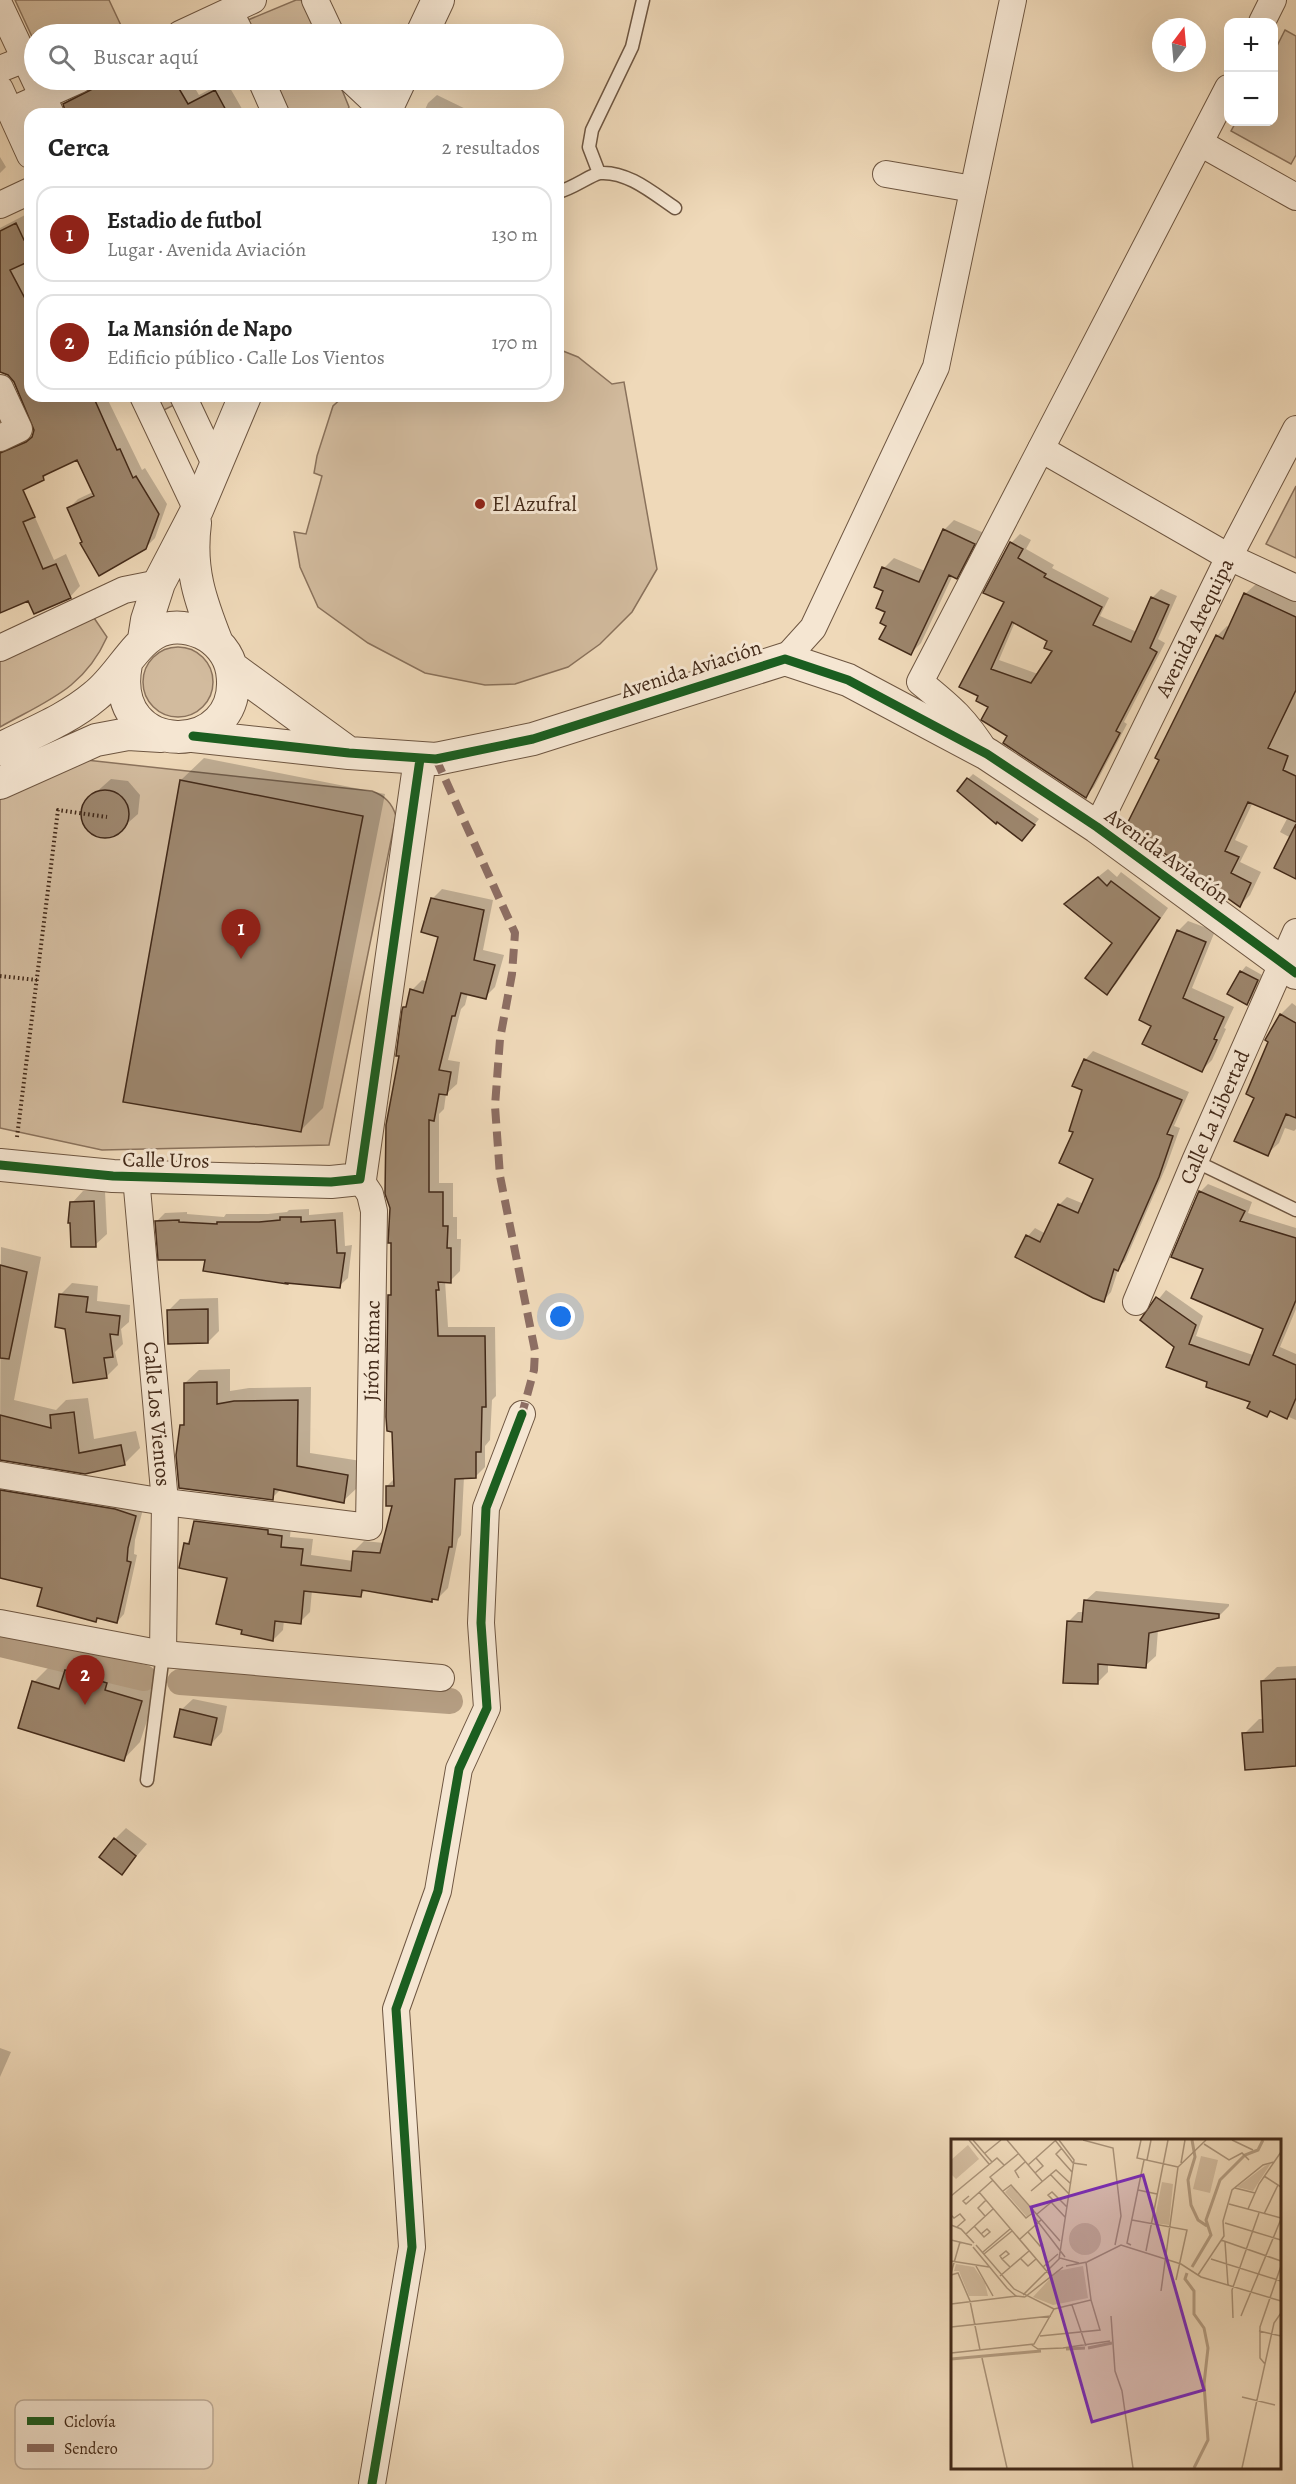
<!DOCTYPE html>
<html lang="es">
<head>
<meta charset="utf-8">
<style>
	body { margin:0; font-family:Alegreya,serif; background:#f6f6f6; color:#222 }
	.controls { position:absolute; right:18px; top:18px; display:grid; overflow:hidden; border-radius:12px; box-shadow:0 6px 24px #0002 }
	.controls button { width:54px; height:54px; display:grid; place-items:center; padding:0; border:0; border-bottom:2px solid #e0e0e0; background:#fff; color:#222; font:30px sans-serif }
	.compass { position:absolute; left:1152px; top:18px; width:54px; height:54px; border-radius:50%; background:#fff; box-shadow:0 6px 24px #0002; rotate:16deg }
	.you { position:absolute; left:561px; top:1317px; width:21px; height:21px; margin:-15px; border:4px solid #fff; border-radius:50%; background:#1a73e8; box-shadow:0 0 0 9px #1a73e833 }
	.badge { display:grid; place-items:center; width:39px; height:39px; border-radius:50%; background:#8f2418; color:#fff; font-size:20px; font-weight:700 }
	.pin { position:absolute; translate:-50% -50px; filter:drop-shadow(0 2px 3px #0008) }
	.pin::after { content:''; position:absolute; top:32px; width:21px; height:18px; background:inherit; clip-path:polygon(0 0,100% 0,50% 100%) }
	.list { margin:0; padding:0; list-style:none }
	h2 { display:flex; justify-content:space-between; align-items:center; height:78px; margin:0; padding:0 24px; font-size:26px }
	h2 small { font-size:20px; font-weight:400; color:#767676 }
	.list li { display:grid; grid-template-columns:39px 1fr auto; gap:18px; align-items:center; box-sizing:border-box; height:96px; margin:0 12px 12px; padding:0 12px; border:2px solid #e0e0e0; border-radius:18px }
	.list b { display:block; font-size:22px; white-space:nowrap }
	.list p { margin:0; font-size:20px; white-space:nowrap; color:#767676 }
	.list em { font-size:20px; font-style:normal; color:#767676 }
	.icon { flex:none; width:33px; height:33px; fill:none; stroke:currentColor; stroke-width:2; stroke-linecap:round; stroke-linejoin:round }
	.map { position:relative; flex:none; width:1296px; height:2484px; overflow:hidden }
	.search { position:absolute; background:#fff; box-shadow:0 6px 24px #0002; left:24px; top:24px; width:540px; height:66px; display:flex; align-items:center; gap:15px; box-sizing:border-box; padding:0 21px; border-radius:33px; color:#767676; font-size:22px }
	.panel { position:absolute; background:#fff; box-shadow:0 6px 24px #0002; left:24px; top:108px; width:540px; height:294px; border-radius:18px }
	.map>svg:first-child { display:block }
</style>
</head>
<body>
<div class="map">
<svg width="1296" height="2484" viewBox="0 0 1296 2484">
	<rect width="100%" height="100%" fill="#efd9b9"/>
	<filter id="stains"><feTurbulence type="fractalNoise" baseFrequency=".00333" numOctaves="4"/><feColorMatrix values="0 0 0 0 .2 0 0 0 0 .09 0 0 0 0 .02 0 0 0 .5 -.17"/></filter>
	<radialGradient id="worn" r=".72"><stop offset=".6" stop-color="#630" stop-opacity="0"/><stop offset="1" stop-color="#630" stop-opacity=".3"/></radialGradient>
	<!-- green -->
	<path fill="#d2bb9e" stroke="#8a725c" stroke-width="1.5" d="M15 0H109L125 34H34V41Z
		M296 0H301L317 34H255L248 20Z
		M1285 30 1296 36V155L1291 164 1231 131 1236 122H1274V52Z
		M275 80H338L349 107 346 114H290Z
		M558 349 578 357 612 384 624 382 657 569 632 612 600 644 568 667 515 684 485 685 425 673 368 643 318 607 300 567 294 532 306 534 322 476 314 473 317 456 333 406 344 396H558Z
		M155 396H170L174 405 162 411Z
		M1296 486V558L1266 544Z
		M92 615 107 637C84 689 46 701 0 727V658Z
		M143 682a35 35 0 1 1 70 0a35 35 0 1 1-70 0Z
		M86 760 372 791C385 796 392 803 396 816L329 1145 102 1150 0 1128V796Z"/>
	<!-- shadow -->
	<path fill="#0003" fill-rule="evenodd" d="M103 80H190L199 95 226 81 245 114H66L64 104 75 94Z
		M437 95 476 114H423L428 103Z
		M0 157 6 167 0 173Z
		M25 215 30 224V396H106L142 470 145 468 167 504 155 538 145 548 84 541 69 508 78 499 93 492 78 458 52 470 43 478 0 457V452L8 444 17 443 34 435 35 431 15 381 0 369V228Z
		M34 515 54 560 66 554 80 586 70 597 29 599 0 612V528Z
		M954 520 984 533 966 567 956 577 953 575 921 643 911 653 888 625 884 568 894 558 925 571 944 530Z
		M1020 534 1031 540 1026 549 1054 565 1052 568 1109 598 1100 616 1137 632 1152 598 1161 589 1177 596 1158 639 1165 643 1124 722 1127 724 1094 787 1086 796 1009 735 991 706 978 700 1006 601 1011 543ZM1015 622 1049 640 1054 651 1038 674 999 660Z
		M1256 584 1296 602V876L1291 838 1280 832 1288 817 1253 802 1235 840 1248 846 1240 862 1261 872 1250 895 1240 905 1161 760 1217 636 1227 626 1229 627 1245 594Z
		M204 758 385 794 323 1108 300 1131 181 780Z
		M973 774 1039 819 1027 834 968 779Z
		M111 779 128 781 140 795 138 814 112 837 94 835 82 821 84 803Z
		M1108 869 1117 877 1121 872 1168 908 1116 984 1107 993 1114 943 1075 895Z
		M442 889 493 900 483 950 504 955 495 987 485 997 468 993 465 1005 461 1009 448 1060 460 1062 457 1084 446 1094 444 1109 439 1114V1183H453V1217H457V1239H461L460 1271 450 1281H445L448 1327H495L496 1396 492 1400 490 1440 485 1446V1467L475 1477H464L461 1535 458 1539 448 1588 438 1598H434L431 1600 367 1589 360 1595 312 1590 310 1612 300 1622 284 1620 283 1630 273 1640 229 1577 186 1544 191 1538 195 1521 205 1511 291 1526 290 1537 313 1539 311 1555 353 1561 354 1551 364 1541 384 1543 394 1504 387 1486 395 1478 389 1296 393 1292 400 1055 405 1007 408 1004 412 990 422 980 428 982 440 936 432 899Z
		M1188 921 1215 931 1192 988 1234 1007 1224 1028 1226 1029 1212 1060 1201 1071 1153 1025 1178 931Z
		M1246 966 1262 975 1252 998 1247 1003 1241 972Z
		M1292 1003 1296 1006V1129L1294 1131 1285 1128 1279 1143 1267 1154 1256 1097 1270 1041 1267 1040 1281 1014Z
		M1093 1051 1189 1092 1174 1126 1180 1128 1166 1167 1125 1261 1119 1267 1111 1292 1104 1300 1028 1236 1035 1228 1046 1234 1059 1205 1067 1197 1084 1204 1095 1178 1075 1131 1084 1090 1074 1086 1086 1059Z
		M1208 1184 1252 1202 1248 1213 1296 1228V1309L1280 1347 1296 1354V1420L1272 1410 1266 1416 1252 1401 1209 1381 1175 1347 1142 1320 1166 1290 1203 1316 1196 1336 1253 1355 1265 1328 1206 1268 1200 1192Z
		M83 1191H105L107 1234 95 1245 72 1203Z
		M309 1209V1215L343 1212 345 1246 352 1245 348 1278 339 1286 207 1258 157 1221 165 1213 187 1212V1214L224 1217 226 1214H268L287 1212 289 1210Z
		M1 1247 41 1257 14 1400 56 1410 66 1400 88 1398 94 1439 136 1431 140 1448 125 1463 0 1460Z
		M72 1283 98 1286 97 1301 130 1305 129 1322 121 1329 123 1344 115 1352 118 1365 106 1377 61 1294Z
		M218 1298 219 1331 208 1342 168 1311 180 1299Z
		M230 1369V1391L249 1388 311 1387 310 1453 361 1461 357 1488 343 1501 281 1489 272 1498 182 1425 186 1421 185 1383 199 1370Z
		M0 1480 143 1509 135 1540 134 1554 137 1555 124 1614 117 1622 99 1617 95 1620 44 1587 0 1576Z
		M1096 1591 1229 1604V1606L1218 1617 1158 1630 1156 1656 1145 1666 1108 1663V1672L1097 1683 1068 1622 1078 1612H1084L1085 1601Z
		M83 1653 123 1665 121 1672 159 1684 140 1742 123 1760 34 1682 51 1665 67 1669Z
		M1296 1666V1765L1244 1734 1259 1719H1264L1262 1681 1277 1667Z
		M193 1699 227 1706 222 1732 211 1744 181 1710Z
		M126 1828 147 1844 122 1873 115 1839Z
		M0 2048 11 2052 0 2077Z"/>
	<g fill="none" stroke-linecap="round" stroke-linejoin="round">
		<!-- canal -->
		<path stroke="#b59e83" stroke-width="26" d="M0 1644 144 1678
			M180 1682 450 1701"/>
	</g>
	<!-- building -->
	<path fill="#9c856c" stroke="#432a19" stroke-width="1.5" fill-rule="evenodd" d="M110 80H174L188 104 215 90 228 114H66L63 104Z
		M16 223 24 240 30 237V261L10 270 30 308V396H93L117 450 120 449 133 478 136 476 159 514 146 549 99 576 80 543 82 542 67 508 94 496 77 460 43 476 44 480 23 490 35 517 23 522 43 569 56 564 71 598 34 614 28 601 0 613V453L26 442 32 437 34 430 14 382 8 375 0 372V231Z
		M943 529 975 544 957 579 949 575 911 655 879 639 886 626 880 623 885 612 876 608 883 591 874 587 882 567 919 582Z
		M1010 542 1023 549 1018 558 1046 574 1044 577 1102 607 1093 625 1131 642 1151 597 1169 605 1150 648 1157 652 1116 731 1120 733 1086 798 1003 743 1007 736 981 720 988 707 976 701 978 696 959 687 1004 602 983 593ZM1012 622 1047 641 1044 648 1052 651 1031 683 991 669Z
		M1244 593 1296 617V690L1268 748 1288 756 1283 770 1296 776V822L1248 802 1225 851 1239 857 1231 873 1251 883 1240 907 1126 826 1159 760 1155 758 1166 736 1216 635 1223 639Z
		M967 778 1035 825 1022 841 997 822 996 824 957 791Z
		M180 780 363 816 301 1132 123 1102Z
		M81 814a24 24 0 1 1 48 0a24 24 0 1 1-48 0Z
		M1296 824V879L1274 868Z
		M1098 877 1107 886 1111 881 1160 918 1107 995 1085 978 1112 943 1064 904Z
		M431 898 484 910 474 960 495 965 486 999 461 993 455 1016H452L439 1070 451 1072 447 1095 439 1094 434 1121 429 1120V1192H443V1226H448L447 1248H451V1283L438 1282 439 1290H436L438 1336H485L486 1407H482L481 1452H476V1478L455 1479 452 1547H449L438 1600 432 1599V1602L362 1590 361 1597 304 1591 301 1624 275 1621 273 1641 241 1634 242 1630 216 1624 227 1578 179 1568 184 1543 189 1544 194 1521 268 1530V1534L282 1536 281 1547 303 1549 301 1565 351 1571 353 1551 380 1553 392 1506H386V1486H394L392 1432 387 1431 386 1417 388 1295H391V1243H388L390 1208 385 1194 386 1125 399 1056H396L402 1010 403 1007H406L410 989 423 993 438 937 421 932Z
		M1177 930 1206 942 1183 998 1224 1017 1214 1039 1217 1040 1202 1072 1142 1044 1151 1026 1139 1020Z
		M1240 971 1258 980 1247 1005 1227 994Z
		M1280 1014 1296 1023V1118L1286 1114 1268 1156 1234 1141 1254 1098 1246 1094 1268 1042 1265 1040Z
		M1084 1059 1182 1100 1167 1134 1173 1136 1159 1177 1118 1271 1114 1269 1104 1302 1093 1298 1015 1257 1026 1235 1040 1242 1058 1204 1078 1213 1093 1179 1059 1163 1073 1132 1069 1131 1082 1090 1072 1086Z
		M1199 1191 1245 1211 1240 1221 1296 1238V1300L1273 1355 1296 1365V1398L1287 1419 1270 1411 1267 1417 1247 1408 1250 1402 1206 1387 1207 1382 1166 1367 1174 1347 1140 1320 1156 1297 1196 1325 1189 1344 1249 1365 1263 1329 1191 1298 1203 1269 1171 1257Z
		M94 1201 96 1247H71L70 1223H68L70 1202Z
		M280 1217H301V1222L335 1220 337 1253H345L340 1288 286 1283 287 1284 203 1271 205 1260H158L155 1221 179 1220V1222L217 1224V1222H259L280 1220Z
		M0 1265 27 1272 9 1359 0 1358Z
		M59 1294 88 1297 86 1312 120 1316 118 1335 110 1334 113 1357 104 1358 107 1378 73 1383 65 1329 55 1327Z
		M208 1309V1343L168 1344 167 1310Z
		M217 1382V1404L234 1401 298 1400 297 1466 348 1475 344 1503 274 1489 273 1500 179 1488 176 1455 180 1425H184V1383Z
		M74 1412 79 1453 121 1445 125 1465 85 1474 0 1460V1415L51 1428 50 1415Z
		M0 1490 115 1509 136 1516 128 1548 127 1561 131 1562 117 1623 97 1618 96 1622 37 1606 42 1588 0 1578Z
		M1084 1600 1219 1614V1618L1149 1633 1146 1668 1098 1664V1684L1063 1683 1067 1621 1082 1622Z
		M65 1670 107 1683 105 1690 142 1701 124 1761 18 1728 32 1681 59 1689Z
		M1296 1679V1766L1245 1770 1242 1733 1263 1732 1261 1681Z
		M180 1709 217 1718 211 1745 174 1737Z
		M114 1838 136 1856 122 1875 99 1857Z"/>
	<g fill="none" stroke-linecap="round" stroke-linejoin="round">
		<defs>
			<path id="service" d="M599 173 589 147 592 130 632 47 643 0
				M558 192C572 189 592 174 600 173 628 171 654 194 675 208
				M1195 1161 1296 1210
				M147 1780 163 1654"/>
			<g id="minor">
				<path d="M315 0 331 34"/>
				<path d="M0 6 51 114"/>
				<path d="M230 12 241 34"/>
				<path d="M1262 22 1273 0"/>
				<path d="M180 34 253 0"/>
				<path d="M0 69 25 59"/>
				<path d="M261 80 276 114"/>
				<path d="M351 80 385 112"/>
				<path d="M0 89 30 155"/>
				<path d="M10 111 79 80"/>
				<path d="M1200 143 1296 197"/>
				<path d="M886 174 973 189"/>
				<path d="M0 205 30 191"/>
				<path d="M0 388 19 429 0 438"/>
				<path d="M143 396 197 510"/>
				<path d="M183 396 215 464"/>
				<path d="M1041 449 1229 557 1296 588"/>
				<path d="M0 648 124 590 159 583"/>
				<path d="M785 659 813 628 936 367 1013 0"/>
				<path d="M987 754C965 719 952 708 920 682L1228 88"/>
				<path id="s1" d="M1097 827 1229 557 1296 429"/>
				<path id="s2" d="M136 1177 165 1502 163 1654"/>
				<path id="s3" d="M1136 1302 1195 1161 1296 932"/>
				<path id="s4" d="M0 1475 165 1502 369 1527 374 1211 370 1194 360 1179"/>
				<path d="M0 1623 163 1654 441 1678"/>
				<path d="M372 2484 412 2247 396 2009 438 1891 459 1769 487 1708 481 1623 486 1508 522 1414"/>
			</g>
			<path id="tertiary" d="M422 34 438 0
				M384 114 400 80
				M195 523C189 569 200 600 217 643
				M144 639 147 620 159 583 197 510 245 396
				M231 667 346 751
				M193 736 349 753 436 759 533 739 785 659 848 680 987 754 1097 827 1296 973
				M0 749C32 733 68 719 95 696 131 668 144 609 202 633 217 640 229 654 232 671 246 759 107 761 126 664
				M0 783 96 740 128 734 161 736
				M0 1165 113 1176 331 1182 360 1179 420 759"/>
		</defs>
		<!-- service casing -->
		<use href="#service" stroke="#6e5641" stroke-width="15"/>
		<!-- minor casing -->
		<use href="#minor" stroke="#6e5641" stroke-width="28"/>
		<!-- tertiary casing -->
		<use href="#tertiary" stroke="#6e5641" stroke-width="34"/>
		<!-- path -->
		<path stroke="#432a19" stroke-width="4" stroke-dasharray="1.5 3" stroke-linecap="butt" d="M0 976 37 980
			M17 1137 58 810 107 817"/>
		<!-- service -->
		<use href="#service" stroke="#f5e6d2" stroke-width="12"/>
		<!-- minor -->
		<use href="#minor" stroke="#f5e6d2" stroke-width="26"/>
		<!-- tertiary -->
		<use href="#tertiary" stroke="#f5e6d2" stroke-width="32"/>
		<!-- quiet -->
		<path stroke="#8d6e63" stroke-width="8" stroke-dasharray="15 8" stroke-linecap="butt" d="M436 759 515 933 512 974 500 1039 495 1106 500 1176 535 1351 534 1370 522 1414"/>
		<defs>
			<path id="cycleway" d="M193 736 349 753 436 759 533 739 785 659 848 680 987 754 1097 827 1296 973
				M0 1165 113 1176 331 1182 360 1179 420 759
				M372 2484 412 2247 396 2009 438 1891 459 1769 487 1708 481 1623 486 1508 522 1414"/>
		</defs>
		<!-- cycleway casing -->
		<use href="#cycleway" stroke="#f5e6d2" stroke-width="13"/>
		<!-- cycleway -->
		<use href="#cycleway" stroke="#1b5e20" stroke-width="9"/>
	</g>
	<!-- markers -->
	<circle fill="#8f2418" stroke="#f5e6d2" stroke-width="2" cx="480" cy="504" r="6"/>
	<g text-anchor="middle" stroke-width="6" stroke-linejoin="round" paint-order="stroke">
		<!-- poi labels -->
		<g font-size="21" fill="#432a19" stroke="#f5e6d2" text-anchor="start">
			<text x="492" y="511">El Azufral</text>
		</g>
		<!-- street labels -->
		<g font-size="21" fill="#432a19" stroke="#f5e6d2">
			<text dy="7" stroke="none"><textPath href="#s1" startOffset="222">Avenida Arequipa</textPath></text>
			<text transform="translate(691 669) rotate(-18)" y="7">Avenida Aviación</text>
			<text transform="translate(1167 856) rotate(36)" y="7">Avenida Aviación</text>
			<text dy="7" stroke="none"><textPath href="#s3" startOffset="201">Calle La Libertad</textPath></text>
			<text transform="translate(166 1160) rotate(1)" y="7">Calle Uros</text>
			<text dy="7" stroke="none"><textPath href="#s4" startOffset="549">Jirón Rímac</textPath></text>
			<text dy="7" stroke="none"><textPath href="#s2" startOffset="238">Calle Los Vientos</textPath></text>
		</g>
	</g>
	<!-- overview -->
	<g transform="translate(951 2139)">
		<rect width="330" height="330" fill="#efd9b9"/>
		<path d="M17 6 28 20 5 40 0 35V21ZM250 17 267 21 259 54 242 50ZM320 24 302 52 286 48 314 27ZM211 43 222 45 218 86 203 84ZM60 47 82 72 76 78 54 53ZM118 100a16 16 0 1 1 32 0a16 16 0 1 1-32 0ZM5 125 23 128 34 144 37 157H18L8 132H3ZM132 127 137 159 102 166 82 158 106 132Z" fill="#d2bb9e"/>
		<path fill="none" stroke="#b59e83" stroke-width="3" d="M241 1 244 18 237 41 240 66 247 81 256 87M241 128 260 96 255 81 269 41 294 16 307 11 312 1M236 134 234 140 243 152V175L253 189 257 209 253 245 257 301 243 329M137 209 161 204M115 210 134 209M0 220 90 212"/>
		<path fill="none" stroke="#aa9379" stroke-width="1.5" d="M18 1 38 25M22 1 41 23M56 1 91 42M104 1 122 24 136 26M108 1 123 21 108 120M132 1 162 9 170 77 164 106M190 1 186 19 227 28M281 1 302 11M253 5 278 21 291 14 298 21M111 9 105 15 121 33M34 14 50 1M67 15 39 38 75 79 83 73M196 21 200 1M230 24 234 1M77 26 105 1M84 34 92 27 85 19M99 35 118 55M313 37 330 48M68 39 64 32 74 23M284 49 304 54M187 51 206 55M52 52 60 46 109 102M80 52 105 31 120 45M28 53 99 136M0 57 46 19 53 26M18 57 12 62 15 65 42 41M102 61 97 56 101 53 116 68M100 63 114 78M278 65 330 79M297 70 308 45 330 13M81 75 114 118M86 75 103 61M313 75 327 46M0 76 3 79 9 75 14 81 6 88M34 77 27 69 35 61M181 81 236 91 225 141M274 84 330 101M0 86 10 90 23 104M23 87 33 98 39 93 36 90 30 95M77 93 89 107 92 105M15 95 42 70M69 100 90 81M0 101 21 106M270 101 330 122M274 103 277 146M25 106 63 150 103 170M180 106 176 104 193 21M22 108 56 149 65 157 74 158M195 112 217 1M32 113 59 90M33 115 61 92M69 119 77 127 85 120M51 120 58 115 55 112 49 117 51 120 59 128M260 120 330 142M0 122 38 128M25 127 42 157M115 127 136 123 170 106 230 125 250 138 330 162M92 128 107 115M0 134 9 103M0 136 7 134 19 162 29 211M247 136 273 97 272 82 281 51 312 26 323 23M49 137 78 112M210 152 227 28 255 1M72 156 109 119 128 124M74 158 112 128M0 165 66 157M121 166 135 207M103 170 140 161 135 123M160 177 164 232 171 252 182 329M290 177 330 80M282 179 281 151 308 74M0 188 100 177M308 192 330 197M89 197 149 191 140 161M81 206 87 210 112 209 159 202M0 214 83 205 103 170M31 219 56 329M314 225 309 219V188L330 127M291 258 324 266M291 329 323 184 330 174"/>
		<path fill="#7b2cbf" fill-opacity="0.15" stroke="#7b2cbf" stroke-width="3" d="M192 36 253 251 141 283 80 68Z"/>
		<rect width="330" height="330" fill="none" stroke="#432a19" stroke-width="3"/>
	</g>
	<!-- legend -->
	<rect x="15" y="2400" width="198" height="69" rx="9" fill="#f5e6d2" stroke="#c0ae9a" stroke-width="1.5"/>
	<rect x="27" y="2417" width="27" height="8" fill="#1b5e20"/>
	<rect x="27" y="2444" width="27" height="8" fill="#8d6e63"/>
	<g font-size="16" fill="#432a19">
		<text x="64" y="2427">Ciclovía</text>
		<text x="64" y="2454">Sendero</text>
	</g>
	<rect width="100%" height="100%" filter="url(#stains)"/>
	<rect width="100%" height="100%" fill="url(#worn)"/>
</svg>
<div class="controls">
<button>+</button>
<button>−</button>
</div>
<svg class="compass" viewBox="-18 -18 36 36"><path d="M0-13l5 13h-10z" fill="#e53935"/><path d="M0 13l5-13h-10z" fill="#767676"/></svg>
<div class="you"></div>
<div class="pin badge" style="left:241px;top:959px">1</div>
<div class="pin badge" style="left:85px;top:1705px">2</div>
<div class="search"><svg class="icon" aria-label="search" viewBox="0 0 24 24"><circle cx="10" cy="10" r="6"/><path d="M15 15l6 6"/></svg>Buscar aquí</div>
<section class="panel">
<h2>Cerca<small>2 resultados</small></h2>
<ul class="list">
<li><span class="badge">1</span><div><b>Estadio de futbol</b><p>Lugar · Avenida Aviación</p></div><em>130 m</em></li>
<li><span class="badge">2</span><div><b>La Mansión de Napo</b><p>Edificio público · Calle Los Vientos</p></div><em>170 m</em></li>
</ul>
</section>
</div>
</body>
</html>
